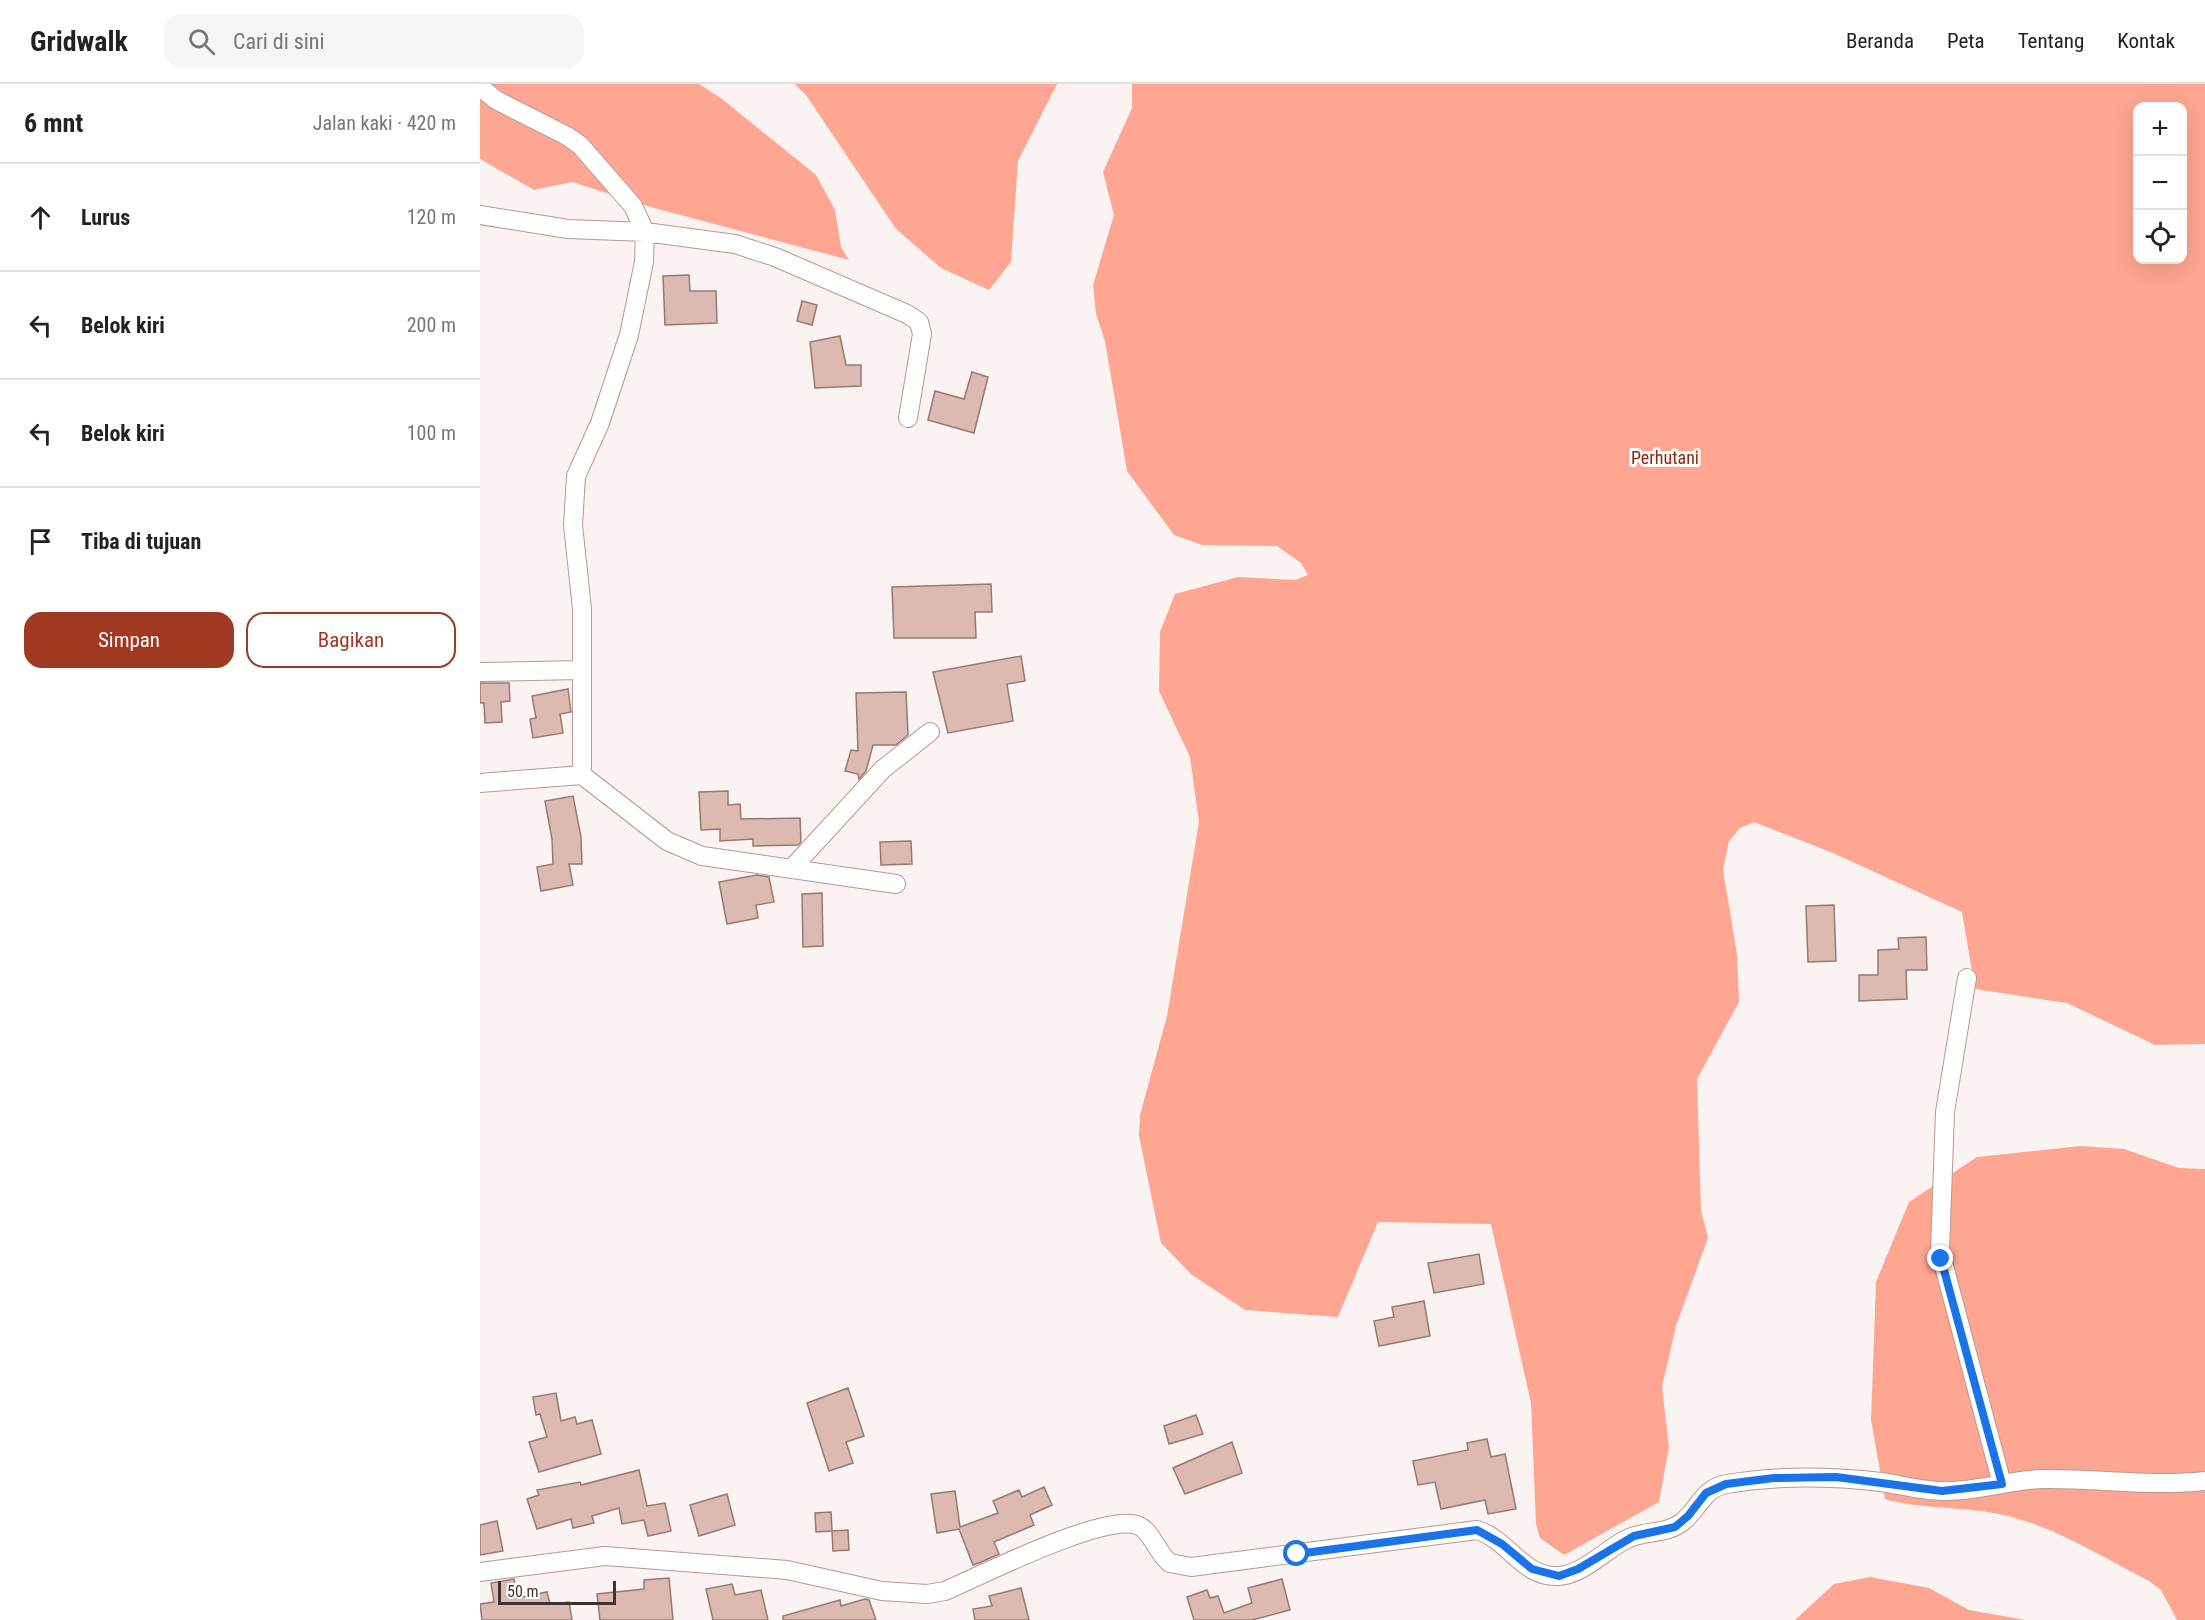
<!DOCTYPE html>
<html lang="id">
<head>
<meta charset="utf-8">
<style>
	body { margin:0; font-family:"Roboto Condensed",sans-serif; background:#f6f6f6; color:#222 }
	.controls { position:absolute; right:18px; top:18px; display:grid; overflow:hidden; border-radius:12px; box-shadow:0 6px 24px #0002 }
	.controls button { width:54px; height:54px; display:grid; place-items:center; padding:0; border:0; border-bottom:2px solid #e0e0e0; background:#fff; color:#222; font:30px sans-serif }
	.scale { position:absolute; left:18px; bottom:15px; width:118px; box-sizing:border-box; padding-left:6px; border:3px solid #40322f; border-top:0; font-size:16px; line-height:21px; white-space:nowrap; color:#40322f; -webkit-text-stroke:4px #fff; paint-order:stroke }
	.stop { position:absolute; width:18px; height:18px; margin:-14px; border:4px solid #1a73e8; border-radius:50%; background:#fff }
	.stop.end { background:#1a73e8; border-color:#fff; box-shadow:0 2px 6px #0008 }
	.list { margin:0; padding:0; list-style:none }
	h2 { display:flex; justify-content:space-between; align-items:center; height:78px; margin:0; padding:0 24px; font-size:26px }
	h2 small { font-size:20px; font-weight:400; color:#767676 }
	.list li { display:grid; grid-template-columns:39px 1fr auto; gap:18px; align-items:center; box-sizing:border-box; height:108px; padding:0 24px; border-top:2px solid #e0e0e0 }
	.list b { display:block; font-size:22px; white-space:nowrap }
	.list em { font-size:20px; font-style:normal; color:#767676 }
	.actions { display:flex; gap:12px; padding:18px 24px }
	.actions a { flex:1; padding:14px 0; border:2px solid #a13821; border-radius:18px; text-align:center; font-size:21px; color:#a13821 }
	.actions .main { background:#a13821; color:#fff }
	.icon { flex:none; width:33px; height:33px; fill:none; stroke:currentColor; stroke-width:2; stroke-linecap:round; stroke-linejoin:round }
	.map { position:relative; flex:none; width:1725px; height:1536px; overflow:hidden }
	header { display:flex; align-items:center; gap:36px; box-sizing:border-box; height:84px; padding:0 30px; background:#fff; border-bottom:2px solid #e0e0e0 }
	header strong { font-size:28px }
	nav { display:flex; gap:33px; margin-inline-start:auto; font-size:21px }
	.search { width:420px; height:54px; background:#f6f6f6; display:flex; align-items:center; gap:15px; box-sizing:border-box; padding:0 21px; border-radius:18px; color:#767676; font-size:22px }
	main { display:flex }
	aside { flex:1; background:#fff }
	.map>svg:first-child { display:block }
</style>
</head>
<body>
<header>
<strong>Gridwalk</strong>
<div class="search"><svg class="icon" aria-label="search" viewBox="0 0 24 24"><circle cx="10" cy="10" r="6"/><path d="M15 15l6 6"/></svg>Cari di sini</div>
<nav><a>Beranda</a><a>Peta</a><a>Tentang</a><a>Kontak</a></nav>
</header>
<main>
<aside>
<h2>6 mnt<small>Jalan kaki · 420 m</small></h2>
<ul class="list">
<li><svg class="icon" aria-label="ahead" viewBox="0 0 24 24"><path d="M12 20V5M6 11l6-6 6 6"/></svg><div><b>Lurus</b></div><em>120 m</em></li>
<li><svg class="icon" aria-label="left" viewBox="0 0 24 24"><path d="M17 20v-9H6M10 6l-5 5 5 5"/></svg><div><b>Belok kiri</b></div><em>200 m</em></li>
<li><svg class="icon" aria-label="left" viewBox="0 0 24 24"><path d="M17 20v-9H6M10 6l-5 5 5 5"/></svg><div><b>Belok kiri</b></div><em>100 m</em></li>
<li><svg class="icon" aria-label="arrive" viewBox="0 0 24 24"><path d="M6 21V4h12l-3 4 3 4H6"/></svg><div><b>Tiba di tujuan</b></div></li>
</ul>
<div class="actions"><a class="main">Simpan</a><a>Bagikan</a></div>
</aside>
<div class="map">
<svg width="1725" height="1536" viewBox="0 0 1725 1536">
	<rect width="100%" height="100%" fill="#faf3f1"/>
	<!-- forest -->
	<path fill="#fea691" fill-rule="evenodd" d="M0 0H219L242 15 336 91 355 126 361 163 369 176 174 124 92 98 54 106 0 75Z
		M315 0H577L538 77 531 178 509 206 461 184 416 145 326 11Z
		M652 0H1725V960L1675 961 1587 919 1495 905 1482 828 1353 769 1274 738 1260 744 1249 757 1243 786 1257 870 1259 918 1217 995 1221 1126 1228 1154 1196 1242 1182 1303 1189 1363 1179 1418 1084 1471 1060 1454 1056 1440 1051 1319 1011 1140 898 1138 858 1233 765 1226 712 1191 681 1159 659 1052 660 1031 687 932 719 738 710 673 679 607 680 548 695 510 758 493 815 496 828 491 821 479 797 462 722 461 694 451 647 387 625 257 616 230 613 201 634 131 623 88 652 24ZM1658 22H1702V176H1658Z
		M1601 1062 1644 1065 1699 1084 1725 1085V1536H1697L1681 1506 1669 1497C1622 1473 1574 1442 1523 1431 1484 1422 1444 1426 1405 1415L1391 1336 1396 1198 1429 1118 1497 1073Z
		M1390 1493 1449 1504 1489 1526 1545 1536H1315L1354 1500Z"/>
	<!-- building -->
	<path fill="#dcbab2" stroke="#987971" stroke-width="1.5" d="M209 191 210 207H236L237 239 185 241 183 192Z
		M322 217 337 221 332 241 317 237Z
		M360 252 366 281H381V302L335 304 330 258Z
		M492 288 508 293 494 349 448 336 455 307 484 315Z
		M511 500 512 528H495L496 554H414L412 503Z
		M541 572 545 597 527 600 533 637 468 649 453 588Z
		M0 599H29L30 617 21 618 22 638 5 639 4 619H0Z
		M88 605 91 628 80 630 83 649 53 654 50 635 56 634 52 612Z
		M426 608 428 651 416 661H393L386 687 379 695 378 690 365 687 371 666 378 667 376 609Z
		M248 707V721L260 720 261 735 320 734 321 758 318 761 273 762V755L240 757V745L221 746 219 708Z
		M93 712 101 753 102 780H89L93 801 61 807 57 783 73 780 72 755 65 717Z
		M431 757 432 780 401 781 400 758Z
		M277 791 289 793 294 818 276 821 278 834 247 840 239 798Z
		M342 809 343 862 323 863 322 810Z
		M1354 821 1356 877 1328 878 1326 822Z
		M1446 853 1447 886H1426L1427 915 1379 917V891H1398V866L1419 865 1418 854Z
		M999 1170 1004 1200 954 1209 948 1179Z
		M944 1217 950 1252 899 1262 894 1237 914 1233 912 1223Z
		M368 1304 384 1352 366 1358 373 1379 349 1387 327 1319Z
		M76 1309 81 1337 95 1333 97 1340 112 1336 121 1370 59 1388 49 1358 67 1353 60 1330 56 1331 53 1313Z
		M716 1331 723 1350 689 1360 684 1342Z
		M1007 1355 1011 1373 1025 1370 1036 1425 1008 1430 1005 1416 961 1425 955 1398 938 1401 933 1377 988 1366 987 1359Z
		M752 1358 762 1389 705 1410 693 1384Z
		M159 1386 167 1422 185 1419 191 1447 168 1452 164 1436 142 1440 139 1424 112 1432 114 1439 93 1444 91 1435 57 1445 47 1415 59 1411 57 1406 100 1398 101 1401Z
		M564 1403 572 1421 550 1431 554 1441 514 1458 519 1470 499 1479 493 1481 479 1445 457 1449 451 1410 475 1407 480 1443 518 1429 513 1417 539 1406 542 1413Z
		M247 1410 255 1441 219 1452 210 1421Z
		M351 1428 352 1447 336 1448 335 1429Z
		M17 1437 23 1467 0 1471V1441Z
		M368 1446 369 1466 353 1467 352 1447Z
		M189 1494 193 1536H120L117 1510 164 1505V1496Z
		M34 1495 37 1514 67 1508 70 1520 89 1518 92 1536H2L0 1520 14 1518 11 1499Z
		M802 1495 810 1526 772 1536H714L707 1513 727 1506 730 1514 738 1512 744 1529 772 1519 768 1504Z
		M252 1500 255 1511 281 1506 288 1536H233L226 1505Z
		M541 1504 549 1536H495L493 1525 512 1522 509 1512Z
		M385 1515 389 1516 396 1536H303V1532L360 1516 361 1522Z"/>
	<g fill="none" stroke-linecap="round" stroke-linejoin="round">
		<defs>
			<path id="minor" d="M0 3 16 16 87 52 100 61 153 122 165 148 164 178 149 251 120 339 96 392 93 441 102 525V691
				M0 131 88 145 165 148 255 160 295 173 427 230 439 238 442 250 428 334
				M0 588 101 586
				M0 699 102 691 187 757 222 772 416 800
				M312 784 403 685 450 648
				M1487 894 1465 1028 1460 1167 1522 1400
				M0 1488 125 1472 307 1486 402 1507 447 1510 465 1507C502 1491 622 1430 657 1441 672 1446 677 1470 690 1479L711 1483 997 1446C1028 1455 1043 1494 1078 1492 1102 1491 1124 1467 1145 1456 1162 1446 1184 1451 1201 1439 1219 1426 1222 1404 1247 1400 1299 1391 1349 1392 1401 1398 1421 1401 1443 1407 1463 1407 1496 1408 1529 1396 1562 1395 1617 1394 1669 1403 1725 1397"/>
		</defs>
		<!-- minor casing -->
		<use href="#minor" stroke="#b99991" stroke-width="20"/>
		<!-- minor -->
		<use href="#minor" stroke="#fff" stroke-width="18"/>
	</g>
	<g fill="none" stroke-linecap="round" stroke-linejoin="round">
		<!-- route -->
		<path stroke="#1a73e8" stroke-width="8" d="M817 1470 997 1446 1022 1460 1052 1485 1079 1492 1098 1485 1154 1452 1195 1443 1208 1432 1226 1409 1246 1400 1294 1394 1356 1393 1462 1407 1522 1400 1461 1175"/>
	</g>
	<g text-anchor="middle" stroke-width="6" stroke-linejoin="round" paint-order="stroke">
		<!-- park labels -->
		<g font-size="18" fill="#8c2912" stroke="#fff">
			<text x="1185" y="380">Perhutani</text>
		</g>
	</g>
</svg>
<div class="controls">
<button>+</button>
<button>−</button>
<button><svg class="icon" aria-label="locate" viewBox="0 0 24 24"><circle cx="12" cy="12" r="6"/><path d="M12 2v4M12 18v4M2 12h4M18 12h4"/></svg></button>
</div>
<div class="scale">50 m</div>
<div class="stop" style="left:817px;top:1470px"></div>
<div class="stop end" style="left:1461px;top:1175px"></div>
</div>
</main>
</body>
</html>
